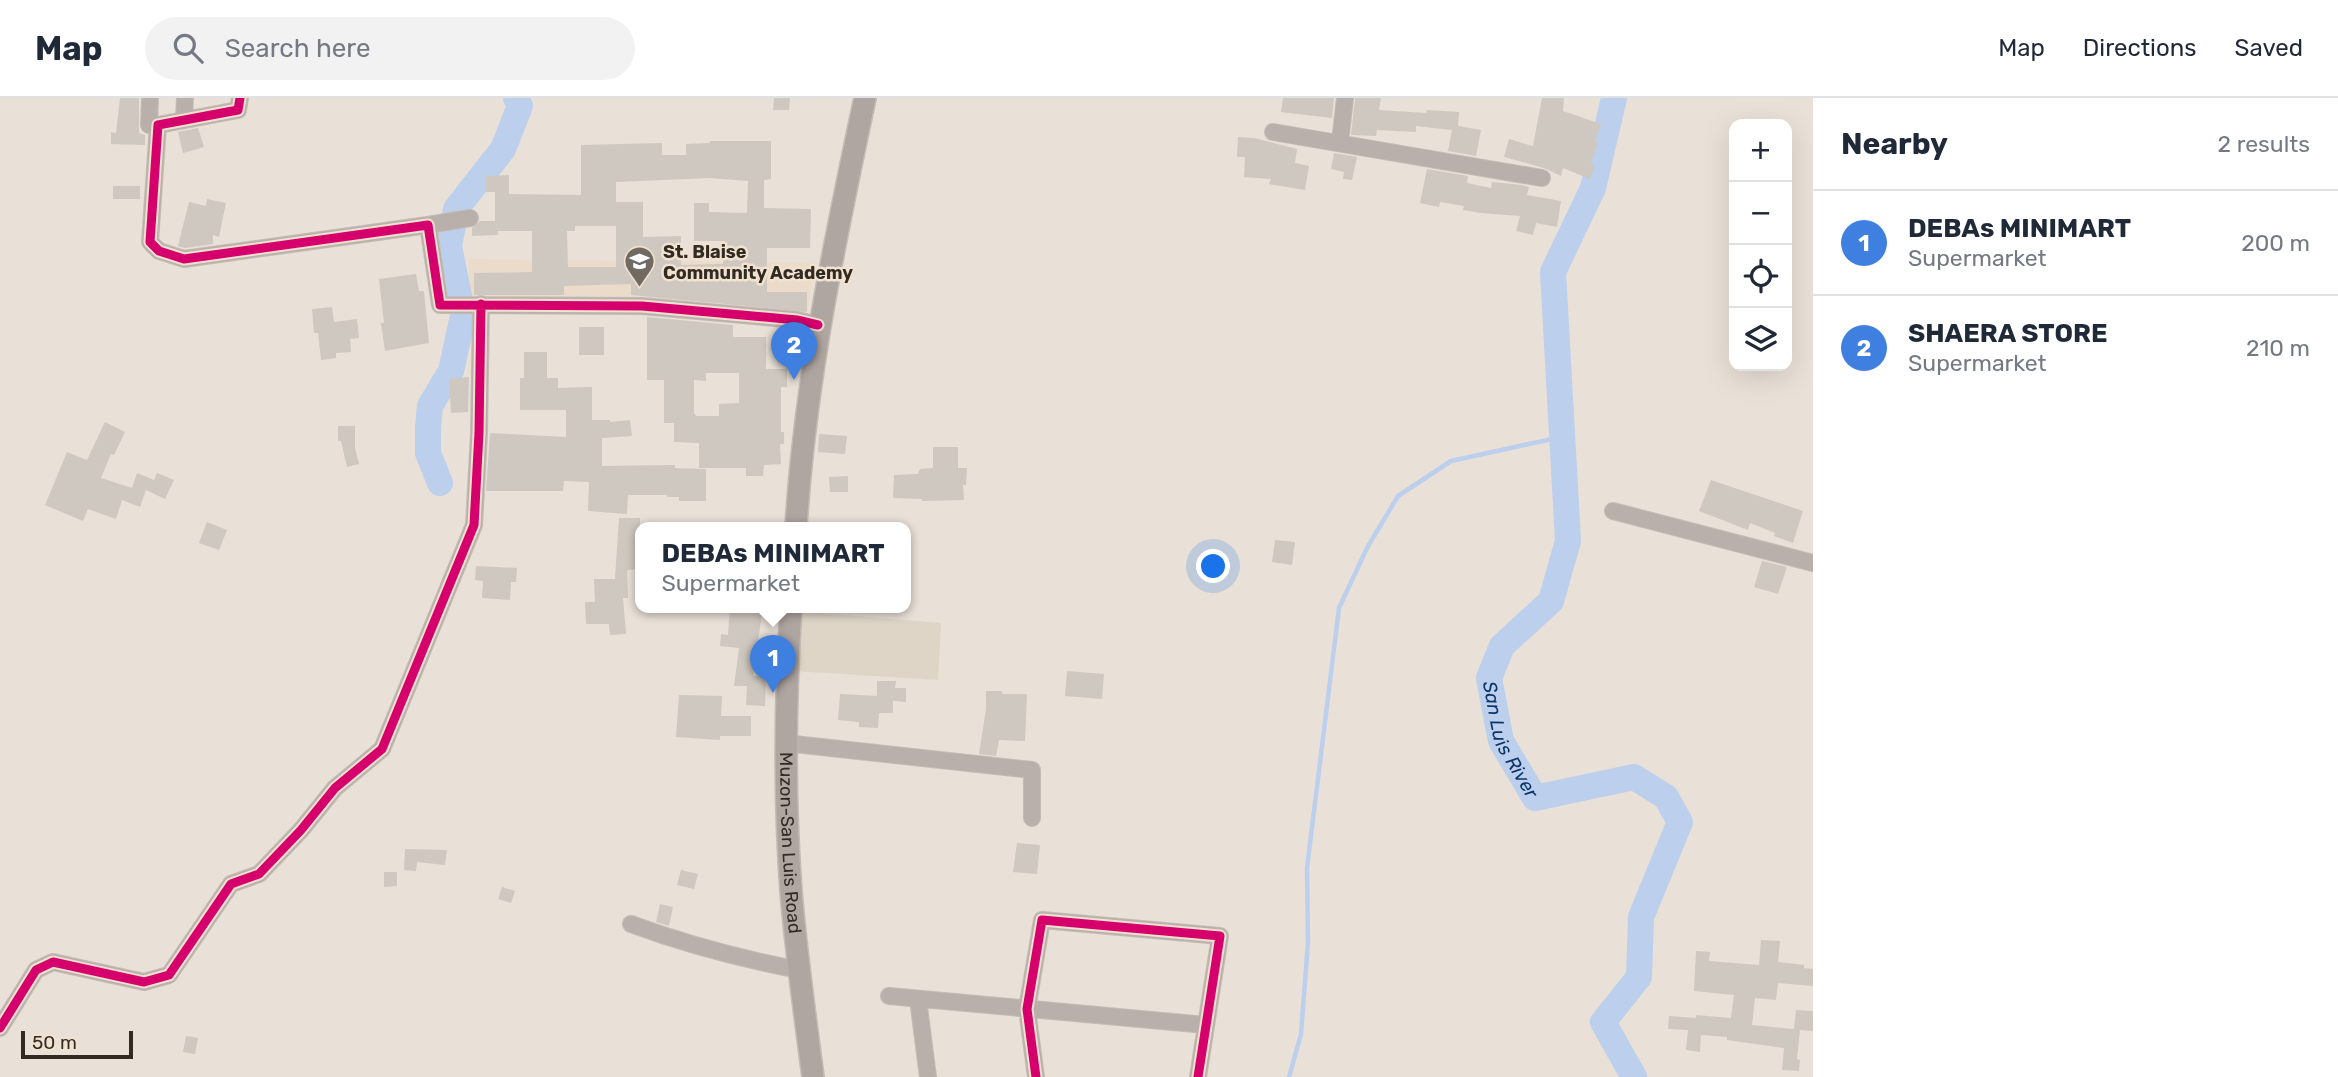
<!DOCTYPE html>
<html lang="en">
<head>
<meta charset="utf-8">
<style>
	body { margin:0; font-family:Rubik,sans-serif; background:#f2f2f3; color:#1f2937 }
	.controls { position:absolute; right:21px; top:21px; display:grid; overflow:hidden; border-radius:14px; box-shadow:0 7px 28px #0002 }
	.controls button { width:63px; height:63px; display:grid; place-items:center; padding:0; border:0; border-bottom:2px solid #e0e1e3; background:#fff; color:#1f2937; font:35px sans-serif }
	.scale { position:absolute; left:21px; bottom:18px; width:112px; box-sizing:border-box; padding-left:7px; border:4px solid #312b24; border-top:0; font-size:19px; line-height:24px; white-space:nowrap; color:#312b24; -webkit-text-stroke:5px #f1e1cf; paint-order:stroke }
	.you { position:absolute; left:1214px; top:469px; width:24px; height:24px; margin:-18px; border:5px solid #fff; border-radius:50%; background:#1a73e8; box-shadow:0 0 0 10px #1a73e833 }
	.badge { display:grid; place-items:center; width:46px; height:46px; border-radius:50%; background:#716a63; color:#fff; font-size:23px; font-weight:700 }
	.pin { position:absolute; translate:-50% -58px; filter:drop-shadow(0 2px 4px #0008) }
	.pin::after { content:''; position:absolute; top:37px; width:24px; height:21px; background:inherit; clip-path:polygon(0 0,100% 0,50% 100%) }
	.popup { position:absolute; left:635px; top:424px; width:276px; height:91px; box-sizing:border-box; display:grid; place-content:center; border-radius:14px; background:#fff; filter:drop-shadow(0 2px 5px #0005); font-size:23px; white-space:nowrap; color:#747a83 }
	.popup b { font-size:26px; color:#1f2937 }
	.popup::after { content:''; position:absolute; left:50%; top:100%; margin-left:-14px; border:14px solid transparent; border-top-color:#fff }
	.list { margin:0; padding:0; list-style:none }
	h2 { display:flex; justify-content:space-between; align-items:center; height:91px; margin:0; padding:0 28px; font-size:30px }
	h2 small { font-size:23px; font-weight:400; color:#747a83 }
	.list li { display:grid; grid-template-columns:46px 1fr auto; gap:21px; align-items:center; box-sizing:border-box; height:105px; padding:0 28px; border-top:2px solid #e0e1e3 }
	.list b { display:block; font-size:26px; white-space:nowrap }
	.list p { margin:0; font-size:23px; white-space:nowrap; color:#747a83 }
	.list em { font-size:23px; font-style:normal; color:#747a83 }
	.icon { flex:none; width:38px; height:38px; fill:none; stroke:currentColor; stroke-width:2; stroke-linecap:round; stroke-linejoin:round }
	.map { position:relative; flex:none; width:1813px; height:979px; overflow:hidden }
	header { display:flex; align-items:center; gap:42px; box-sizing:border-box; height:98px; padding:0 35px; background:#fff; border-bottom:2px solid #e0e1e3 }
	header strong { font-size:33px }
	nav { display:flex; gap:38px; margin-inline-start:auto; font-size:24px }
	.search { width:490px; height:63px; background:#f2f2f3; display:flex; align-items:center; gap:18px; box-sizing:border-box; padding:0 24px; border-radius:38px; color:#747a83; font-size:26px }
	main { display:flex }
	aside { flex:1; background:#fff }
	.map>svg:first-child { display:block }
</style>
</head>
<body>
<header>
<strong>Map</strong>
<div class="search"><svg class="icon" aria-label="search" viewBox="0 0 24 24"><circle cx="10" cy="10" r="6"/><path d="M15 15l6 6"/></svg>Search here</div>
<nav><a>Map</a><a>Directions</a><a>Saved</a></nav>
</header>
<main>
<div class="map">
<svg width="1813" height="979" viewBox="0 0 1813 979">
	<rect width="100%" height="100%" fill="#e9e0d7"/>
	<!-- built -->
	<path fill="#ebdbca" d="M468 161 814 165 807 219 472 216Z"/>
	<!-- industrial -->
	<path fill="#ded5c6" d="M795 513 941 525 938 582 793 573Z"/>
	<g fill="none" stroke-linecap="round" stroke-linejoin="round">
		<!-- stream -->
		<path stroke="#bccfed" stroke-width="4.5" d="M1289 979 1301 936 1308 844 1307 770 1339 510 1367 450 1398 398 1451 363 1561 339"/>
		<!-- river -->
		<g stroke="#bccfed" stroke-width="26">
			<path id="s1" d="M1614 0 1593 90 1553 174 1568 443 1551 503 1502 548 1489 580 1501 643 1535 700 1634 679 1666 699 1680 724 1641 819 1639 879 1603 924 1634 979"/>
			<path d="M440 385 428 355V329L430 308 451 273 463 218 449 148 456 111 503 51 520 8 516 0"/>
		</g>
	</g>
	<!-- building -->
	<path fill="#cfc8c0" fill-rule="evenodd" d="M120 0H139V35L145 37V47L111 46V34L116 35Z
		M774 0H790L789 12H773Z
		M1283 0H1334L1332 20 1281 14Z
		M1355 0H1381L1379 12 1426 15 1427 12 1459 14 1458 28 1481 32 1476 58 1448 53 1452 32 1416 28V34L1377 32 1376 38 1351 37Z
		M1542 0H1564L1563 13 1601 26 1595 43 1598 44 1591 66 1595 68 1590 81 1563 70 1561 78 1544 70 1504 59 1509 41 1533 48Z
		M198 30 204 49 183 55 178 34Z
		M1238 39 1254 40 1297 51 1295 65 1309 68 1305 92 1269 86 1271 81 1244 79 1245 59H1237Z
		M710 43H771V81L764 82V110L811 111 810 150H767V194H807V214L631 197V186L564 188V197H474V175L532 174V133H498V137L472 138V130L480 123H495V94H485V78L509 77V96L581 97V47L662 45V57H686V46L710 45ZM710 80 748 83 747 115 709 114V105H694V143H724L723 166 681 167V138L643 139V104H616V84ZM575 128H616V169H568L567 133H575Z
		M1334 55 1357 59 1352 82 1343 81 1344 74 1331 71Z
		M1427 71 1468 78 1467 85 1491 90 1492 84 1521 87 1529 89 1527 97 1561 103 1557 129 1536 125 1533 137 1516 133 1520 118 1481 115 1463 112 1464 108 1440 104 1439 109 1420 105Z
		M113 88H140V101H113Z
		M207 101 226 105 219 139 213 137V146L185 150 178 148 189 104 206 108Z
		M416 176 419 193H424L429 245 385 253 381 225H384L379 181Z
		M332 209 334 224 357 221 359 240 350 241 351 254 336 255V260L321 262 318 235H314L312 211Z
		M647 219 733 227V239H766V271H787V289H781V334H784V346H780L781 366 764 367 763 378H746V370H699V345L674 344V325H664V282H647ZM706 275H739V305L719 306V318H696L694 315V282L706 283Z
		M579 229H604V257H579Z
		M778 231 806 235 804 246H778Z
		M524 254H547V280H558V290L592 289V322H610V324L630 322 632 338 602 340V368L675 367V370L706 371V403H679V399H667V397H628L627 416 588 413 589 384 564 383 563 393H486L490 335 566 339V312H520V280H524Z
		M469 279 468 314 451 315 449 281Z
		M105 324 125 334 114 357 111 356 101 380 132 390 137 375 154 382 157 375 174 382 165 401 146 392 140 409 122 402 116 421 88 411 83 423 45 407 67 354 87 362Z
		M338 328H355V350L359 366 347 369 341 343H338Z
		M819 336 847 338 845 356 818 354Z
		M933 349H958V370H967L966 387H963L964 402 922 403V401L893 400 894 377 918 376 920 371 933 370Z
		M848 378V394H830L829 379Z
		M1711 382 1803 413 1793 445 1774 438 1775 435 1750 425 1748 432 1699 413Z
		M619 420H640V471L627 472 628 500H623L626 536 610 537 609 526H586L585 504H595L594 481H615Z
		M207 424 227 432 219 452 199 445Z
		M1275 442 1295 444 1292 467 1272 464Z
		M1762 463 1787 469 1778 496 1754 489Z
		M476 468 517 470 516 484H511L510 502 482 500 483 483 475 482Z
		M730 509H763L753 578H766L765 608 746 607 747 588H734L739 550 720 548 721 536 728 537Z
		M1067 573 1104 576 1102 601 1065 598Z
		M877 583H896L895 590H906V604L893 603V615H879L878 630 859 629V624L838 622 840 596 877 598Z
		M986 593H1002V596H1027L1025 643 999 642 996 658 979 656 986 611Z
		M679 597 722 598 721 618H751V638H720V642L676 639Z
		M1017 745 1040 747 1037 776 1013 774Z
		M405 751 447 752 445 767 417 764 416 773 404 772Z
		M681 772 698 776 694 791 677 787Z
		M384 774H397V788L384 789Z
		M502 789 515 793 511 805 498 801Z
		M660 806 673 809 669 828 656 824Z
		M1761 842 1780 843 1778 864 1804 867V870L1813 871V888L1778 885 1776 902 1755 900 1752 927 1794 931 1796 912 1813 913V933L1800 932 1797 961 1800 962 1799 973 1782 972 1784 950 1727 942V939L1701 937 1700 954 1686 952 1688 932 1668 931 1669 918 1696 920V917L1731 920 1734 897 1694 893 1696 853 1710 854 1709 863 1759 867Z
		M186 938 198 940 195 956 183 954Z"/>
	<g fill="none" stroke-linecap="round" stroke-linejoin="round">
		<defs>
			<path id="minor" d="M150 0 149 27H158
				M240 0 238 12 158 27 150 144 159 153 184 161 428 127 440 207 642 208 797 222 818 227
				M184 21 185 0
				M1273 34 1542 80
				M1340 44 1345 0
				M428 127 470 120
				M1613 413 1813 465
				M785 645 1032 672V720
				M631 826C685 846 742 861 799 872
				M889 898 1206 927
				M918 901 928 979
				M0 930 36 872 53 864 144 884 169 877 231 786 259 776 301 732 335 690 382 651 474 427 479 335 481 206
				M1036 979 1027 911 1042 822 1220 838 1198 979"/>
			<g id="secondary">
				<path d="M796 429C805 283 835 142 865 0"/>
				<path id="s2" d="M791 509C785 604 784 698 791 793 796 855 805 917 813 979"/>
			</g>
		</defs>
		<!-- minor casing -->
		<use href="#minor" stroke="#c3bcb5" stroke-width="18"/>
		<!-- secondary casing -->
		<use href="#secondary" stroke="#c3bcb5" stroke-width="24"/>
		<!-- minor -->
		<use href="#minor" stroke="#b9b0ab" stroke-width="16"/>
		<!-- secondary -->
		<use href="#secondary" stroke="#afa5a1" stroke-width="21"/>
		<defs>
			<path id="cycleway" d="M240 0 238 12 158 27 150 144 159 153 184 161 428 127 440 207 642 208 797 222 818 227
				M0 930 36 872 53 864 144 884 169 877 231 786 259 776 301 732 335 690 382 651 474 427 479 335 481 206
				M1036 979 1027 911 1042 822 1220 838 1198 979"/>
		</defs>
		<!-- cycleway casing -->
		<use href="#cycleway" stroke="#f1e1cf" stroke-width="13"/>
		<!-- cycleway -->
		<use href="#cycleway" stroke="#d6006c" stroke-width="9"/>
	</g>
	<!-- icons -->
	<defs>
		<symbol id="school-pin" viewBox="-11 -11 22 30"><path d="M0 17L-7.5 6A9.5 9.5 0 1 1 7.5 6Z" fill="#716a63" stroke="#f1e1cf"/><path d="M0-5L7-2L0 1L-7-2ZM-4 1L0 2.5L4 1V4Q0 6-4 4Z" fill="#fff"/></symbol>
	</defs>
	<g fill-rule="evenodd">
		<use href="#school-pin" x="622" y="146" width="35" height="47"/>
	</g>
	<g text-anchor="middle" stroke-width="5" stroke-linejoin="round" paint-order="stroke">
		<!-- poi labels -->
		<g font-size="18" font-weight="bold" fill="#312b24" stroke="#f1e1cf" text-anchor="start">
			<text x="663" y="160">St. Blaise<tspan x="663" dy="21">Community Academy</tspan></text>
		</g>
		<!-- street labels -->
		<g font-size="18" fill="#312b24" stroke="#f1e1cf">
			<text dy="6" stroke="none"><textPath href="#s2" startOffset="236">Muzon-San Luis Road</textPath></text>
		</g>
		<!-- water labels -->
		<g font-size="19" font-style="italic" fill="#0b3469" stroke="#f1e1cf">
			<text dy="7" stroke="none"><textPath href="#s1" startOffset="684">San Luis River</textPath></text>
		</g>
	</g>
</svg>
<div class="controls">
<button>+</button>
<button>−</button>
<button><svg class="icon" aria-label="locate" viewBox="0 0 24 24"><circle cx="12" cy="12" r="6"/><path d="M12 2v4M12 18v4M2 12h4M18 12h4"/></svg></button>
<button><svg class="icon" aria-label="layers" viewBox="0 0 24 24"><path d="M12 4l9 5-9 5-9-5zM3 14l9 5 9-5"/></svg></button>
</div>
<div class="scale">50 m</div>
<div class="you"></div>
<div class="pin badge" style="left:773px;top:595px;background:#3f7fe0">1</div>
<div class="popup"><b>DEBAs MINIMART</b>Supermarket</div>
<div class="pin badge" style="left:794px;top:282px;background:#3f7fe0">2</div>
</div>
<aside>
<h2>Nearby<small>2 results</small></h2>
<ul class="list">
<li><span class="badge" style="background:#3f7fe0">1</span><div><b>DEBAs MINIMART</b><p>Supermarket</p></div><em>200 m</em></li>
<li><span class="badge" style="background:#3f7fe0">2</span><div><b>SHAERA STORE</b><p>Supermarket</p></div><em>210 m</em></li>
</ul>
</aside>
</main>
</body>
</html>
